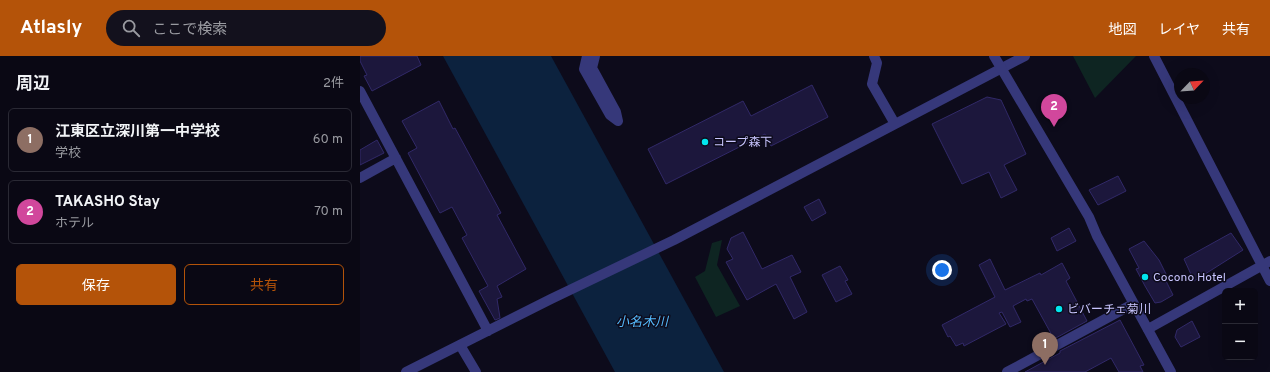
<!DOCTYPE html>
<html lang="ja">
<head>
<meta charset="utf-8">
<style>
	body { margin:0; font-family:Overpass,"Noto Sans JP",sans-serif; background:#13111d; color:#f1f3f6 }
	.controls { position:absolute; right:12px; bottom:12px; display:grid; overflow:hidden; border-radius:6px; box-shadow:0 4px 16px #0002 }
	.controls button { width:36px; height:36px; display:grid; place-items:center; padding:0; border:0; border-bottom:1px solid #2a2934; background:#0a0814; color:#f1f3f6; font:20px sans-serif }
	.compass { position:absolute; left:814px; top:12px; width:36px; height:36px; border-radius:50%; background:#0a0814; box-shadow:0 4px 16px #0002; rotate:65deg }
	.you { position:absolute; left:582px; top:214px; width:14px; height:14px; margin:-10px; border:3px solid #fff; border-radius:50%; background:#1a73e8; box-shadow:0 0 0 6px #1a73e833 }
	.badge { display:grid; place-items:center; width:26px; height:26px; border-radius:50%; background:#b45309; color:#fff; font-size:13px; font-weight:700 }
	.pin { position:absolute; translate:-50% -33px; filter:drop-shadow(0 1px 2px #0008) }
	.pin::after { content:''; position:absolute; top:21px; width:14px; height:12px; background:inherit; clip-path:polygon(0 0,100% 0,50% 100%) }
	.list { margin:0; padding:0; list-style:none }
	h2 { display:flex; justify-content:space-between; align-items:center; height:52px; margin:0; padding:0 16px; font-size:17px }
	h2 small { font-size:13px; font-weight:400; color:#999aa0 }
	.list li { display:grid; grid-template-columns:26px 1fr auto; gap:12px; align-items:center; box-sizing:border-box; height:64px; margin:0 8px 8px; padding:0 8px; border:1px solid #2a2934; border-radius:6px }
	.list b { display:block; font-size:15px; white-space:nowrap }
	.list p { margin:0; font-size:13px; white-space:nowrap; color:#999aa0 }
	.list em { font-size:13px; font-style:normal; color:#999aa0 }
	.actions { display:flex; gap:8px; padding:12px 16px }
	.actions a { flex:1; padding:9px 0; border:1px solid #b45309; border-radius:6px; text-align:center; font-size:14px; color:#b45309 }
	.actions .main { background:#b45309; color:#fff }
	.icon { flex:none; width:22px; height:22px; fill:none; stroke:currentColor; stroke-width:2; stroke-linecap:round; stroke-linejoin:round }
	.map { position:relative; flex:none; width:910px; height:316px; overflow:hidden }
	header { display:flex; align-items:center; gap:24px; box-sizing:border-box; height:56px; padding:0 20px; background:#b45309; color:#fff }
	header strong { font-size:19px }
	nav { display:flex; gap:22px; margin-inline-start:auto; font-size:14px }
	.search { width:280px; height:36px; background:#13111d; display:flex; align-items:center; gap:10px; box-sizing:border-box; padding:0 14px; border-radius:22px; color:#999aa0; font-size:15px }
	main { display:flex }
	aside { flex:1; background:#0a0814 }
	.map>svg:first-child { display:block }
</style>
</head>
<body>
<header>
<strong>Atlasly</strong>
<div class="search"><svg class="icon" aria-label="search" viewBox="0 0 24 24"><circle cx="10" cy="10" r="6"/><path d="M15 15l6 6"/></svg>ここで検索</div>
<nav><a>地図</a><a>レイヤ</a><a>共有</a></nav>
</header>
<main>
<aside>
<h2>周辺<small>2件</small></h2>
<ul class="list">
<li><span class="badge" style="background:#8d6e63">1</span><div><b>江東区立深川第一中学校</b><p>学校</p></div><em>60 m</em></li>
<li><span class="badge" style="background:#d1479c">2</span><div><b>TAKASHO Stay</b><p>ホテル</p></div><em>70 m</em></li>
</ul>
<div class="actions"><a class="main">保存</a><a>共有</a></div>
</aside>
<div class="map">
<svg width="910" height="316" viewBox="0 0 910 316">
	<rect width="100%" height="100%" fill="#0d0b1b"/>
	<!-- green -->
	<path fill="#0e2522" d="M713 0H776L735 42Z
		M362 184 357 209 380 250 356 261 335 221 345 215 352 187Z"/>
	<!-- water -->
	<path fill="#0c223e" d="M83 0H191L364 316H255Z"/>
	<!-- building -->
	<path fill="#1c173c" stroke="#312968" d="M0 0H57L61 9 12 35 4 20 7 19 0 5Z
		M452 29 468 61 411 90 405 78 306 128 288 93 383 45 391 60Z
		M627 41 641 44 666 98 644 109 657 134 641 142 629 116 602 128 572 68Z
		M79 45 93 73 95 72 141 157 137 159 166 213 137 230 142 241 137 243 140 262 135 264 119 235 128 230 102 182 107 179 92 151 80 157 48 97 57 92 42 65Z
		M17 84 24 97 0 109V94Z
		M758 120 766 135 738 149 729 134Z
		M459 143 466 157 452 165 444 151Z
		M709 172 716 185 697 195 691 182Z
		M383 176 402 213 432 199 441 216 430 221 447 256 434 263 416 228 387 244 366 206 373 203 367 193 371 182Z
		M871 177 883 194 834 225 824 203Z
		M784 185 799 204 807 220 804 221 813 239 801 246 795 247 785 230 776 213 779 212 769 193Z
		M630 203 645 234 680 217 681 219 702 207 710 222 706 225 727 265 694 283 672 243 667 245 666 243 653 250 661 266 650 271 642 256 639 257 646 268 604 290 603 287 596 290 590 280 588 281 582 269 635 241 619 209Z
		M480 210 488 224 485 225 492 238 476 246 462 219Z
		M760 264 784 309 780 310 783 316H759L751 302 725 316H665L700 297V295Z
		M832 265 840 281 821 291 815 281 817 274Z"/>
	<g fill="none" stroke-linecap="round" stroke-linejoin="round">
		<!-- pedestrian -->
		<path stroke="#36387a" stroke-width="10" d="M227 0 224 13 250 59 258 65
			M235 0 232 12 256 56 258 65"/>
		<!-- minor -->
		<path stroke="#36387a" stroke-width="10" d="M514 0 517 7 512 28 535 68
			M794 0 910 225
			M0 35 128 275
			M0 122 36 102
			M788 273 910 205
			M100 289 116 316
			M46 316 191 243 314 184 665 0
			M647 316 773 248"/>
		<!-- tertiary -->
		<path stroke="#36387a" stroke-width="10" d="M634 0 729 161 737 180 811 316"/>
	</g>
	<!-- markers -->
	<g fill="#02e6ee" stroke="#0d0b1b" stroke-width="1.5">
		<circle cx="345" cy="86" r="4"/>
		<circle cx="785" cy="221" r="4"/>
		<circle cx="699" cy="253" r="4"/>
	</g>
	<g text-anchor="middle" stroke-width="3" stroke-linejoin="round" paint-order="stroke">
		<!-- poi labels -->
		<g font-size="12" fill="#c8c5fe" stroke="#0d0b1b" text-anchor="start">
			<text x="353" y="90">コープ森下</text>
			<text x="793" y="225">Cocono Hotel</text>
			<text x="707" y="257">ビバーチェ菊川</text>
		</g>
		<!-- water labels -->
		<g font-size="13" font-style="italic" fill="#55bbfd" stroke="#0d0b1b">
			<text x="282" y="270">小名木川</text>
		</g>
	</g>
</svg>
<div class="controls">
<button>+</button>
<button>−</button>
</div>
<svg class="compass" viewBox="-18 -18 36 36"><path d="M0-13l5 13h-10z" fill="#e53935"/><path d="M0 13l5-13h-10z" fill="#999aa0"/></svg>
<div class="you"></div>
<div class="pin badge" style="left:685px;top:309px;background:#8d6e63">1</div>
<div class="pin badge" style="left:694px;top:71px;background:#d1479c">2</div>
</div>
</main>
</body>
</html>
